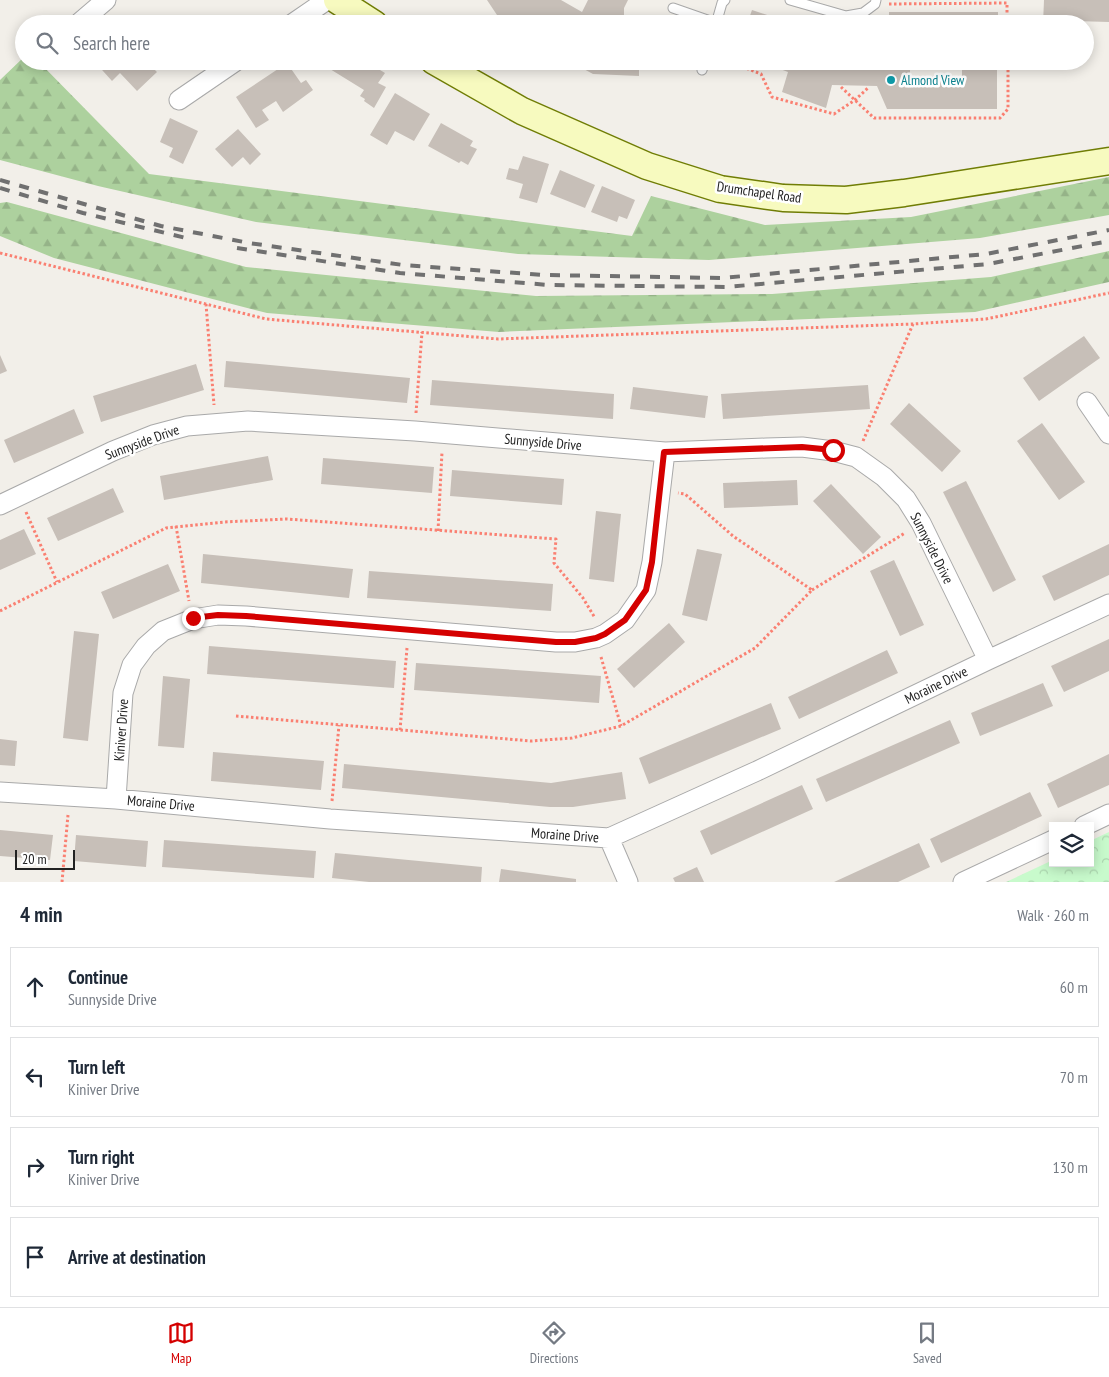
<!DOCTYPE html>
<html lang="en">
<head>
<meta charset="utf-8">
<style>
	body { margin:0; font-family:"PT Sans Narrow",sans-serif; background:#f2f2f3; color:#1f2937 }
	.controls { position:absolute; right:15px; bottom:15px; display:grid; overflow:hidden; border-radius:0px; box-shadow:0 2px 12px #0003 }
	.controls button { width:45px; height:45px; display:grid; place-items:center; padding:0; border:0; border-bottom:1px solid #e0e1e3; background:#fff; color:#1f2937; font:25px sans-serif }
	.scale { position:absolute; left:15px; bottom:12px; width:60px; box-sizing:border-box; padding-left:5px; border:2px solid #222; border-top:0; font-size:14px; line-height:18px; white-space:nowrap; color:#222; -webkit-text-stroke:4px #fff; paint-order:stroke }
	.stop { position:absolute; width:15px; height:15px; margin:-11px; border:4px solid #d40000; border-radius:50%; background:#fff }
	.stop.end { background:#d40000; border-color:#fff; box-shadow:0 1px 5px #0008 }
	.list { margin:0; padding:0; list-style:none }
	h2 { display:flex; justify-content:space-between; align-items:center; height:65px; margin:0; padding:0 20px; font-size:21px }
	h2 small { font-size:16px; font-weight:400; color:#747a83 }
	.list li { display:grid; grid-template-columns:32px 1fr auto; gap:15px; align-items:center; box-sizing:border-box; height:80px; margin:0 10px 10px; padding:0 10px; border:1px solid #e0e1e3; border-radius:0px }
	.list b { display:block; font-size:19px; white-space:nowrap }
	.list p { margin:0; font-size:16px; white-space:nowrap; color:#747a83 }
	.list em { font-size:16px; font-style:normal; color:#747a83 }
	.icon { flex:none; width:28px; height:28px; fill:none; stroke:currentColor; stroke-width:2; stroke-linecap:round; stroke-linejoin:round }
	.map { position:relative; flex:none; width:1109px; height:882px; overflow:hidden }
	.search { position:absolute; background:#fff; box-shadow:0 2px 12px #0003; left:15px; right:15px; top:15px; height:55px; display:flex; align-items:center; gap:12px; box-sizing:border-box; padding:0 18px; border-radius:28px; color:#747a83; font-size:19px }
	.sheet { height:425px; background:#fff }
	nav { display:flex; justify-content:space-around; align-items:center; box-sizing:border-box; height:70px; border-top:1px solid #e0e1e3; background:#fff; font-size:14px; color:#747a83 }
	nav a { display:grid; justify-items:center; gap:2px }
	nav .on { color:#d40000 }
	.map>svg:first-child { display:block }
</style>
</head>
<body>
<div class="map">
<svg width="1109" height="882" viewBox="0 0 1109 882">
	<defs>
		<pattern id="forest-firs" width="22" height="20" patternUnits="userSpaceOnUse" patternTransform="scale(1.25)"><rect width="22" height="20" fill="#add19e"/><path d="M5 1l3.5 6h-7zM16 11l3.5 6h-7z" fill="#95b388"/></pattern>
		<pattern id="park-crowns" width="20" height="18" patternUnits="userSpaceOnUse" patternTransform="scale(1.25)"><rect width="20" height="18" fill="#c8facc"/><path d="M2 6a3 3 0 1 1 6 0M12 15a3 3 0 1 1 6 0" fill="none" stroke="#acd6af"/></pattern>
	</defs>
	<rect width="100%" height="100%" fill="#f2efe9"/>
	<!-- forest -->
	<path fill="url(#forest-firs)" d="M24 57V61H38L149 174 632 236 651 196 765 225 911 217 1109 177V215L980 238 709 260 518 254 256 222 98 186 0 160V80Z
		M7 202 246 267 536 296 772 294 991 277 1109 251V282L975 312 499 332 267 313 54 258 0 236V203Z"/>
	<!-- park -->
	<path fill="url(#park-crowns)" d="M1109 832V882H1006L1053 860V863H1090V841Z"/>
	<!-- building -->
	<path fill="#c7bfb8" d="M487 0H561L582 12 588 0H628L624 8V24H503Z
		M1044 0H1109V22L1075 21V24H1043Z
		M752 10 791 23V24H747Z
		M889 12H998V24H889Z
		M94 61H146L157 72 137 91 120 73 112 81Z
		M317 61H365L385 73 378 83 386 87 374 108 364 101 365 99 360 96 364 90Z
		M569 61H663V68L639 67V76L593 74Z
		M759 61H910V76H962V61H997V109H887L877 86 832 85 826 108 782 92 788 72Z
		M287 63 301 83 306 80 313 90 283 112 276 101 262 110 269 120 256 128 236 97Z
		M395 93 430 114 414 141 395 131 387 145 370 135Z
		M170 118 198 131 183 164 169 157 173 148 160 142Z
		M441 123 473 141 470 146 477 149 468 165 461 161 459 163 428 146Z
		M238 129 261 154 250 165 243 157 232 167 215 149Z
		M523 156 549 164 537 203 519 198 523 184 506 179 509 168 518 170Z
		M560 170 595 185 585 208 550 194Z
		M602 186 635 200 627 219 619 216 617 222 591 212Z
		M1084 336 1100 358 1039 401 1023 378Z
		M0 355 7 371 0 374Z
		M226 361 410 378 407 403 224 387Z
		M196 364 204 390 101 422 93 396Z
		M432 380 614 394 613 419 430 405Z
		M868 385 870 409 723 419 721 394Z
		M633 387 708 396 705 418 630 409Z
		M909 403 961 451 942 472 890 424Z
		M74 409 84 433 14 463 4 440Z
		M1042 423 1085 482 1059 500 1017 441Z
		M268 456 273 480 164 500 160 476Z
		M323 458 434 467 432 493 321 484Z
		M452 470 564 479 562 505 450 496Z
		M797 480 798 505 724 508 723 483Z
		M966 481 1016 580 993 592 943 492Z
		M831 484 881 537 863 554 813 501Z
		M113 488 124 512 58 541 47 518Z
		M596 511 621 514 614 582 589 579Z
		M24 529 36 554 0 570V540Z
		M1109 544V575L1054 601 1042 576Z
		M697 549 722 554 707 621 682 615Z
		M203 554 353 569 349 598 201 583Z
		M894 560 924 625 900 636 870 571Z
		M168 564 180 591 113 619 101 592Z
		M369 571 553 584 551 611 367 598Z
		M669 623 685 642 634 688 617 669Z
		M74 631 99 634 88 741 63 738Z
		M1109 639V671L1064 692 1051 666Z
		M209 646 396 661 394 688 207 674Z
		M887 650 898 673 799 719 788 697Z
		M416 663 601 676 599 703 414 690Z
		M163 676 190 679 184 748 158 746Z
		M1043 683 1053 706 980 736 971 713Z
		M771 703 781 729 649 784 639 758Z
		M950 720 960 743 826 802 816 779Z
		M0 739 17 741 15 766 0 765Z
		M213 752 324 761 321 790 211 781Z
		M1109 754V785L1058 808 1047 784Z
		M344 764 551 783 622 772 626 799 573 807H550L342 788Z
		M802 785 813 809 711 855 700 831Z
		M1030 792 1042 816 941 863 930 839Z
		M0 830 53 835 50 860 0 856Z
		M76 835 148 841 146 867 74 861Z
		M164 840 316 851 314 878 162 867Z
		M919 843 930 867 898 882H834Z
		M335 853 482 867 481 882H369L332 878Z
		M697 867 704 882H675L673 878Z
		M501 869 576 879V882H499Z"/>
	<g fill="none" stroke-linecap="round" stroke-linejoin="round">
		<defs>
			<path id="lane" d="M790 0 846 16 863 13 875 4 876 0
				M673 8 716 23
				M716 24 722 3 725 0
				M702 70 705 61"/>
			<path id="street" d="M78 24 106 0
				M292 24 327 0
				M179 100 236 61
				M1087 402 1109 434
				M0 505 113 451 153 435 187 426 248 421 415 431 665 452 766 448 802 447 833 451 856 457 884 477 906 499 921 523 988 660
				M0 792 116 799 330 819 609 838 757 771 988 660 1109 604
				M116 799 123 693 132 665 146 646 163 631 193 619 218 615 246 616 556 642H575L596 638 605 634 625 620 646 590 652 562 665 452
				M1084 826 1109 814
				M609 838 628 882
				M963 882 1053 840"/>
			<path id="secondary" d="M337 0 374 24
				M434 61 522 111 647 166 720 189 783 198 846 200 904 193 1109 161"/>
		</defs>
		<!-- lane casing -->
		<use href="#lane" stroke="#a9a9a9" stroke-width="11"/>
		<!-- street casing -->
		<use href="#street" stroke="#a9a9a9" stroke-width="21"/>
		<!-- secondary casing -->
		<use href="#secondary" stroke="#707d05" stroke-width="29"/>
		<!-- path -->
		<path stroke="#fa8072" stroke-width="3" stroke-dasharray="2.5 2.5" stroke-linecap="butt" d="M889 4 1007 3V24
			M728 61 761 74 772 97 834 114 855 100 869 87
			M841 87 874 118H1000L1008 109V61
			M0 253 266 319 498 339 913 324 986 319 1109 293
			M206 304 214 405
			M416 413 422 332
			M863 441 913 324
			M26 512 57 582
			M176 526 189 601
			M438 531 442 452
			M812 590 905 533
			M0 611 166 528 224 522 287 519 556 539 554 563 583 598 595 618
			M601 657 621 726
			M236 716 531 741 572 738 621 726 755 648 812 590 733 536 685 494 678 493
			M400 730 407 648
			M332 801 339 725
			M62 882 68 815"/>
		<!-- lane -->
		<use href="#lane" stroke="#fff" stroke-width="9"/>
		<!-- street -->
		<use href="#street" stroke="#fff" stroke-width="19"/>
		<!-- secondary -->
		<use href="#secondary" stroke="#f7fabf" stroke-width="26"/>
		<!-- rail -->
		<path stroke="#707070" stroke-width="4" stroke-dasharray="10 10" stroke-linecap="butt" d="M0 180 161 226 249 243 403 265 544 275 722 278 986 254 1109 230
			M0 188 83 213 186 238
			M237 248 400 273 549 285 726 287 988 264 1109 241"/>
	</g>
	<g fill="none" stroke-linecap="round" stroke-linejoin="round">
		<!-- route -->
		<path stroke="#d40000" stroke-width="6" d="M193 618 218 615 246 616 556 642H575L596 638 605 634 625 620 646 590 652 562 664 452 802 447 833 450"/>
	</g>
	<!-- markers -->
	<circle fill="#0f9aa8" stroke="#fff" stroke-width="2" cx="891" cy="80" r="5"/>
	<g text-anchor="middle" stroke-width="5" stroke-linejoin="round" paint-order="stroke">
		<!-- culture labels -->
		<g font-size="14" fill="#0d838f" stroke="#fff" text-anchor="start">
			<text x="901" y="85">Almond View</text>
		</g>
		<!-- street labels -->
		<g font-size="14" fill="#222" stroke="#fff">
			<text transform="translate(759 192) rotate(8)" y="5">Drumchapel Road</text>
			<text transform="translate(142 442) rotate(-20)" y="5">Sunnyside Drive</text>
			<text transform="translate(543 442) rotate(5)" y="5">Sunnyside Drive</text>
			<text transform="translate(932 548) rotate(63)" y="5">Sunnyside Drive</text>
			<text transform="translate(936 685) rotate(-26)" y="5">Moraine Drive</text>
			<text transform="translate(121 730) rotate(-86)" y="5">Kiniver Drive</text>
			<text transform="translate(161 803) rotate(5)" y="5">Moraine Drive</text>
			<text transform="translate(565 835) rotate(4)" y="5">Moraine Drive</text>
		</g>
	</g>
</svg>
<div class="controls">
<button><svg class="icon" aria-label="layers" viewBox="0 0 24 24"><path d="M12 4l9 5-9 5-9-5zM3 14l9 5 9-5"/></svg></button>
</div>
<div class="scale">20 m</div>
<div class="stop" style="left:833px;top:450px"></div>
<div class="stop end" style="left:193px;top:618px"></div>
<div class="search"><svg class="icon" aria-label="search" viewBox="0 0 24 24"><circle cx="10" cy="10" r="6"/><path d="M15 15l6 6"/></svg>Search here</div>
</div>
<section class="sheet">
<h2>4 min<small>Walk · 260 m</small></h2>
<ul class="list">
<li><svg class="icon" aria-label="ahead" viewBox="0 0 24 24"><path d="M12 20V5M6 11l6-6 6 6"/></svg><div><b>Continue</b><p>Sunnyside Drive</p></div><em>60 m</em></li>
<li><svg class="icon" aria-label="left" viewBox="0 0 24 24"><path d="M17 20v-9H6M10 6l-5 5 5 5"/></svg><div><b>Turn left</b><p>Kiniver Drive</p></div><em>70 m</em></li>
<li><svg class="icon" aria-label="right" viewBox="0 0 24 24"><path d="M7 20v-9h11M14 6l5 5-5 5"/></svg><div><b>Turn right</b><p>Kiniver Drive</p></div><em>130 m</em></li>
<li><svg class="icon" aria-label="arrive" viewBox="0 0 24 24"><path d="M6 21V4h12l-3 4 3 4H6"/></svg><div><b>Arrive at destination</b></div></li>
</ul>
</section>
<nav>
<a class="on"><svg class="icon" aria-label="map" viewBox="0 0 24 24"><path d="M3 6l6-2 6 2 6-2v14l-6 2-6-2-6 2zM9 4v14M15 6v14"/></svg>Map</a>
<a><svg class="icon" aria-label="directions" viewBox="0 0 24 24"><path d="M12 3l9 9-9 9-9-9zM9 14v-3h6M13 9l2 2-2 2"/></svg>Directions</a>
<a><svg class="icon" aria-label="saved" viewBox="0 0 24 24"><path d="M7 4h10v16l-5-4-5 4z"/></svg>Saved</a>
</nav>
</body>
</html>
